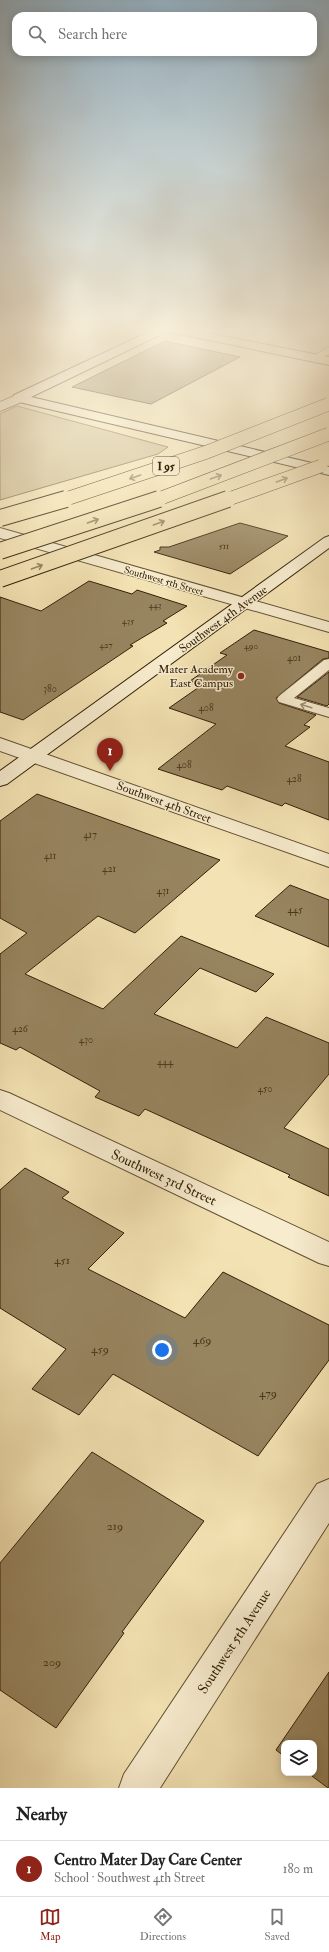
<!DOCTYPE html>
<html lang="en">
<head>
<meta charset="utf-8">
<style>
	body { margin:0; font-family:"IM FELL Double Pica",serif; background:#f6f6f6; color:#222 }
	.controls { position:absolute; right:12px; bottom:12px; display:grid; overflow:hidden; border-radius:8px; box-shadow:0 2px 10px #0003 }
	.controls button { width:36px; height:36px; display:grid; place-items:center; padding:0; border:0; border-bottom:1px solid #e0e0e0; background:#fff; color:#222; font:20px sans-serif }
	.you { position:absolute; left:162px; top:1350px; width:14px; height:14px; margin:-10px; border:3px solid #fff; border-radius:50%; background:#1a73e8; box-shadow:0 0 0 6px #1a73e833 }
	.badge { display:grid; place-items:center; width:26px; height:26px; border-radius:50%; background:#8f2418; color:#fff; font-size:13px; font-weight:700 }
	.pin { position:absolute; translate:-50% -33px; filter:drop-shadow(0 1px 2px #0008) }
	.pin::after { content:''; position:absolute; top:21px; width:14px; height:12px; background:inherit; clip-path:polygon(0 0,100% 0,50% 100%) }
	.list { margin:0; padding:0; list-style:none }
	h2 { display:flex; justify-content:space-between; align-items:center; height:52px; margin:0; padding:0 16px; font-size:17px }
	h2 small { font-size:13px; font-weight:400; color:#767676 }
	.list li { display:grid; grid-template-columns:26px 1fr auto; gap:12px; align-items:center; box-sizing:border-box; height:56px; padding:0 16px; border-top:1px solid #e0e0e0 }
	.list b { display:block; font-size:15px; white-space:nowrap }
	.list p { margin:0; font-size:13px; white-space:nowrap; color:#767676 }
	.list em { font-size:13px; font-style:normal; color:#767676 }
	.icon { flex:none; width:22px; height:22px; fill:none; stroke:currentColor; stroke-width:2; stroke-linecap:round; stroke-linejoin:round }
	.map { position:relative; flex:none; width:329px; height:1788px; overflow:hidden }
	.search { position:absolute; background:#fff; box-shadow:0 2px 10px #0003; left:12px; right:12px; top:12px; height:44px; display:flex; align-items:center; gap:10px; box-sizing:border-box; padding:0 14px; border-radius:12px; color:#767676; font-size:15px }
	.sheet { height:108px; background:#fff }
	nav { display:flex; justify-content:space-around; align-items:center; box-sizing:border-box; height:56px; border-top:1px solid #e0e0e0; background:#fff; font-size:11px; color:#767676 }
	nav a { display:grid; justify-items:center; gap:2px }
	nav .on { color:#8f2418 }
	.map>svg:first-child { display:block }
</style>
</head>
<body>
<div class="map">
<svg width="329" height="1788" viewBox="0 0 329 1788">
	<rect width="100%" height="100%" fill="#f3e2b3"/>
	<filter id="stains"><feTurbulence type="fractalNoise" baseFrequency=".005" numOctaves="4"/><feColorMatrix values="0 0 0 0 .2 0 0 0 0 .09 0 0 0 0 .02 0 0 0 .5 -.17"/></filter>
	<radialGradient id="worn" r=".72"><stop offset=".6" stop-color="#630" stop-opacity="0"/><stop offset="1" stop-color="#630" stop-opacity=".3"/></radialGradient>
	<!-- green -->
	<path fill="#d2c196" stroke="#82704e" d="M17 406 168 447 158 454 0 500V414Z"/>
	<!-- building -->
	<path fill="#978560" stroke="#332007" d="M165 341 240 357 151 404 72 387Z
		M240 523 288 536 230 574 154 552 160 550V547H169Z
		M89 581 132 594 137 590 187 606 163 621 167 623 130 645 133 646 23 720 0 712V597L41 611Z
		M254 630 329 652V658L323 659 276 698 279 703 316 715 304 725 310 727 285 746 329 762V820L285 803 282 806 227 786 222 790 158 769 216 724 169 708 202 685 190 681 227 655 220 653Z
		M329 672V704L327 706 297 697Z
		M37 794 220 860 135 933 98 916 25 974 103 1009 181 936 274 974 256 992 200 968 154 1014 237 1048 266 1017 329 1043V1074L284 1128 329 1149V1196L288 1177 290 1175 145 1109 139 1116 95 1097 100 1091 20 1047 16 1050 0 1043V954L27 933 0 918V821Z
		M290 885 329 900V947L255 916Z
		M25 1168 69 1192 62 1198 124 1233 88 1269 185 1318 223 1272 329 1325V1360L258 1456 113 1374 79 1415 32 1389 66 1349 0 1308V1190Z
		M92 1452 204 1521 122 1632 124 1633 56 1728 0 1690V1563Z
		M329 1672V1788H328L308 1773H314V1743H284V1756L276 1750Z"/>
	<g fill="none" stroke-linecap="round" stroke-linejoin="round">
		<defs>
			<path id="lane" d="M329 347V354L315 361 310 358Z
				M329 659V670L294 698 329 708V717L279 702 277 699 279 696 324 660Z"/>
			<path id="street" d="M19 394 25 398 24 401 0 411V402Z
				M0 528 329 622V632L0 538Z
				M0 738 329 854V867L0 751Z
				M0 1090 9 1093 329 1242V1266L319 1263 0 1110Z
				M329 1479V1523L160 1788H119L124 1774 317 1484Z"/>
			<path id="secondary" d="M155 329H170L168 331 31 397 329 467V475L19 402 13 398 14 395Z
				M329 536V548L7 784 0 786V771L324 538Z"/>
			<path id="primary" d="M164 329H187L329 357V365L170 332Z"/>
		</defs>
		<!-- lane casing -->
		<use href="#lane" stroke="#635032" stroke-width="2"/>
		<!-- street casing -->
		<use href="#street" stroke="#635032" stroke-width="2"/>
		<!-- secondary casing -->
		<use href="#secondary" stroke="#332007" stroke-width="2"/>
		<!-- primary casing -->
		<use href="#primary" stroke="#332007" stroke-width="2"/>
		<!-- lane -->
		<use href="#lane" fill="#f7ecce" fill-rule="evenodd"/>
		<!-- street -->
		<use href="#street" fill="#f7ecce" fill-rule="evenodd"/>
		<!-- secondary -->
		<use href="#secondary" fill="#f7ecce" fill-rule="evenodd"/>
		<!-- primary -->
		<use href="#primary" fill="#f3e2b3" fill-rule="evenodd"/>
		<defs>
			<path id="highway-bridge-far1" d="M63 500 207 452 329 404
				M156 500 329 434
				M226 500 321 466"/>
			<path id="highway-bridge" d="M0 518 66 499
				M0 551 159 499
				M0 579 228 499"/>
		</defs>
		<!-- highway-bridge-far1 casing -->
		<use href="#highway-bridge-far1" stroke="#332007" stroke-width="14" stroke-linecap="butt"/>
		<!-- highway-bridge casing -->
		<use href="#highway-bridge" stroke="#332007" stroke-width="18" stroke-linecap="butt"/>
		<!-- highway-bridge-far1 -->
		<use href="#highway-bridge-far1" stroke="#f3e2b3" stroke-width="13"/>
		<!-- highway-bridge -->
		<use href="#highway-bridge" stroke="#f3e2b3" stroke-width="16"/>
	</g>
	<!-- one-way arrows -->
	<defs><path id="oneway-shaft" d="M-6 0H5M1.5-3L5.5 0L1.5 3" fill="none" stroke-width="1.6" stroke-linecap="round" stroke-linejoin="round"/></defs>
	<g stroke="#93815d">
		<use href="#oneway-shaft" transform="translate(135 477) rotate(161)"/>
		<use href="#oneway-shaft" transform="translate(216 477) rotate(-20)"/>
		<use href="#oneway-shaft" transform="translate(282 480) rotate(-20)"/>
		<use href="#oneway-shaft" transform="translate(93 521) rotate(-19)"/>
		<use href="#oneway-shaft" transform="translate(159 523) rotate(-20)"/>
		<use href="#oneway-shaft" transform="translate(37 567) rotate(-20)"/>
	</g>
	<use stroke="#9f9074" href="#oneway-shaft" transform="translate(306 706) rotate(-163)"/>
	<!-- sky -->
	<linearGradient id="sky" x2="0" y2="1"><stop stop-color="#92acbc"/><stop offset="0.57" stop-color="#faf2dd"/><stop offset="1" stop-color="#faf2dd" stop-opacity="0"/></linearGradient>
	<rect width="329" height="579" fill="url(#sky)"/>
	<!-- markers -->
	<circle fill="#8f2418" stroke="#f7ecce" stroke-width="1.5" cx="241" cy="676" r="4"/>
	<g text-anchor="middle" stroke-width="3" stroke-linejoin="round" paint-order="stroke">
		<!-- far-number labels -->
		<g font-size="9" fill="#4c391d">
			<text x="224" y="549">511</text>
			<text x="155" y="608">443</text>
			<text x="128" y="624">435</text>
			<text x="106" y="648">427</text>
			<text x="251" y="649">490</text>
		</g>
		<!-- far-street labels -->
		<g font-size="10" fill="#332007" stroke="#f7ecce">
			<text transform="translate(164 580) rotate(16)" y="4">Southwest 5th Street</text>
		</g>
		<!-- number labels -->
		<g font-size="10" fill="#4c391d">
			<text x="294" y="661">401</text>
			<text x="50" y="692">380</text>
			<text x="206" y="711">408</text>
			<text x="184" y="768">408</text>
			<text x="294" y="782">428</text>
			<text x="90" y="838">417</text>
			<text x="50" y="859">411</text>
			<text x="109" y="872">421</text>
			<text x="163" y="894">431</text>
			<text x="295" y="913">445</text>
			<text x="20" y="1032">426</text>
			<text x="86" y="1043">430</text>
			<text x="165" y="1065">444</text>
			<text x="265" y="1092">450</text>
		</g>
		<!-- shield labels -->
		<rect fill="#f7ecce" stroke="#6e5d43" stroke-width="1" x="153" y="457" width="26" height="18" rx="3"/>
		<g font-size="11" font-weight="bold" fill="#332007">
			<text x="166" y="470">I 95</text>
		</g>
		<!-- street labels -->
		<g font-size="12" fill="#332007" stroke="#f7ecce">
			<text transform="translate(223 619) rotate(-36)" y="4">Southwest 4th Avenue</text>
			<text transform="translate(164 802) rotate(20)" y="4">Southwest 4th Street</text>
		</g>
		<!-- poi labels -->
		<g font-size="12" fill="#332007" stroke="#f7ecce" text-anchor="end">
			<text x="233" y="673">Mater Academy<tspan x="233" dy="14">East Campus</tspan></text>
		</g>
		<!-- near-number labels -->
		<g font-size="12" fill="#4c391d">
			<text x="62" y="1264">451</text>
			<text x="202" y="1344">469</text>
			<text x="100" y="1353">459</text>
			<text x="268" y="1397">479</text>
			<text x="115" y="1530">219</text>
			<text x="52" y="1666">209</text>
		</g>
		<!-- near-street labels -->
		<g font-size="14" fill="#332007" stroke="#f7ecce">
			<text transform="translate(164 1177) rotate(25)" y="5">Southwest 3rd Street</text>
			<text transform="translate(234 1641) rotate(-57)" y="5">Southwest 5th Avenue</text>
		</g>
	</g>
	<rect width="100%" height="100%" filter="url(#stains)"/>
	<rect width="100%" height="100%" fill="url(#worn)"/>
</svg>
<div class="controls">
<button><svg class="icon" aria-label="layers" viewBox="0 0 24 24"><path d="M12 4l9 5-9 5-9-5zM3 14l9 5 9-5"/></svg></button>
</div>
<div class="you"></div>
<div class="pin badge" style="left:110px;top:771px">1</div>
<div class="search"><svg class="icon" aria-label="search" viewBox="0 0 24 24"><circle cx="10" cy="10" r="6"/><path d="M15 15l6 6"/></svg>Search here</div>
</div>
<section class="sheet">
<h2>Nearby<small></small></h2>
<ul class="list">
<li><span class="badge">1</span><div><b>Centro Mater Day Care Center</b><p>School · Southwest 4th Street</p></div><em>180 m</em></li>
</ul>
</section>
<nav>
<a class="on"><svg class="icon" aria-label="map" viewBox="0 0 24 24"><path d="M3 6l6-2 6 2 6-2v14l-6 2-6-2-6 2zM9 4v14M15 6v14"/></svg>Map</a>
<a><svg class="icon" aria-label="directions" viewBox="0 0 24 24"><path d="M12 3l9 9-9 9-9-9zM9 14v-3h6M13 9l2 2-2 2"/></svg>Directions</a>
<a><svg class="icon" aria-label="saved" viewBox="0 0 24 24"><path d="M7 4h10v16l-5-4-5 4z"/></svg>Saved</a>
</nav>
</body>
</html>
